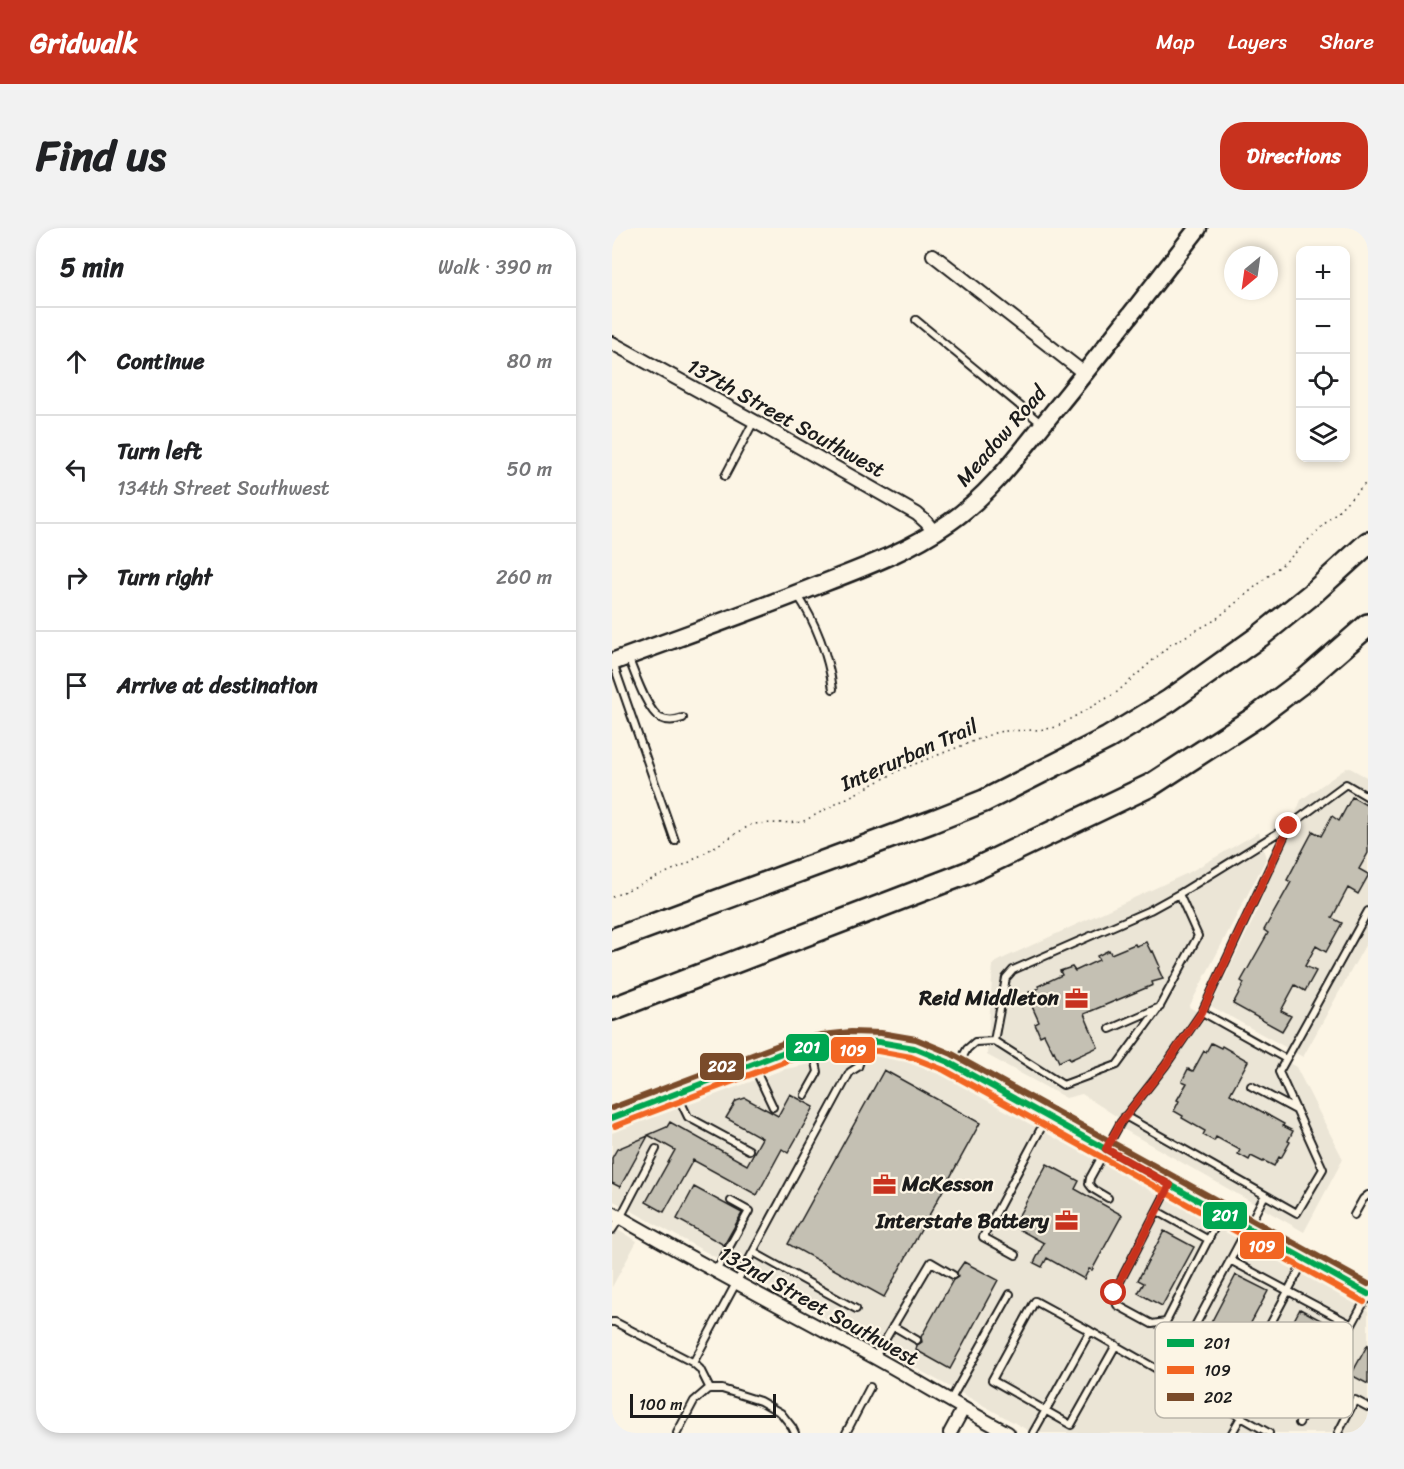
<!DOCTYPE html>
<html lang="en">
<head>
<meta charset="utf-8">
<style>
	body { margin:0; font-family:Sriracha,sans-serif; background:#f2f2f2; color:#202124 }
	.controls { position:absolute; right:18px; top:18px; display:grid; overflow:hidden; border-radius:12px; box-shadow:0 3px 9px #0003 }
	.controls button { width:54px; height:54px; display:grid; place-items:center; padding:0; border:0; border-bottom:2px solid #e0e0e0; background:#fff; color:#202124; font:30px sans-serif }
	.compass { position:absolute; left:612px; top:18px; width:54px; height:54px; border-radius:50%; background:#fff; box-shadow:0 3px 9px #0003; rotate:209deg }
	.scale { position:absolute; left:18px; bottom:15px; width:146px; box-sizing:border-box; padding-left:6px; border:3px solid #1c1c1c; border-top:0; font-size:16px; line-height:21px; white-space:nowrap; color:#1c1c1c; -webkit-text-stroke:4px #fcf5e5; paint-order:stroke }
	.stop { position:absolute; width:18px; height:18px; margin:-14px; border:4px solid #c8321e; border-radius:50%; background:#fff }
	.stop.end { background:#c8321e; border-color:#fff; box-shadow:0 2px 6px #0008 }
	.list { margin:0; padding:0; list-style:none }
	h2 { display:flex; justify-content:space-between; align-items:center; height:78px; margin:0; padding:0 24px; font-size:26px }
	h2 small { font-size:20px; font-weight:400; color:#757577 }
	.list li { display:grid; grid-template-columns:39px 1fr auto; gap:18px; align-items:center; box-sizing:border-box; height:108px; padding:0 24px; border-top:2px solid #e0e0e0 }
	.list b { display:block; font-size:22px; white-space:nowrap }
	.list p { margin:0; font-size:20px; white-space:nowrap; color:#757577 }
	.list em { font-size:20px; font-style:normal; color:#757577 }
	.icon { flex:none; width:33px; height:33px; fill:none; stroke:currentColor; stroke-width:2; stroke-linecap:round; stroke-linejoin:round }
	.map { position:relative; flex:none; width:756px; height:1205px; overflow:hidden; border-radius:24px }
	header { display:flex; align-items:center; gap:36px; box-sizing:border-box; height:84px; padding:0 30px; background:#c8321e; color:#fff }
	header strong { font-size:28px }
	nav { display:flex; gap:33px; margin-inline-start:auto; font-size:21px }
	.intro { display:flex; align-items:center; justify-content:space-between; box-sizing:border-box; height:144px; padding:0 36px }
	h1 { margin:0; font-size:42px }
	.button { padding:15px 27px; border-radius:24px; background:#c8321e; color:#fff; font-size:21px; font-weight:700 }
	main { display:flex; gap:36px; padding:0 36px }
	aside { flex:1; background:#fff; border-radius:24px; box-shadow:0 3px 9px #0003 }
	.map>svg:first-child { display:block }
</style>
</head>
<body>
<header>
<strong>Gridwalk</strong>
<nav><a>Map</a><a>Layers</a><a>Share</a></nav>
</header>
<div class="intro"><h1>Find us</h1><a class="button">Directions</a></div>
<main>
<aside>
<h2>5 min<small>Walk · 390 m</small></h2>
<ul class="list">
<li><svg class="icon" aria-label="ahead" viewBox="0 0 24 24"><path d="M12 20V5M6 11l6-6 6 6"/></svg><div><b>Continue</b></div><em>80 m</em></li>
<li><svg class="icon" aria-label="left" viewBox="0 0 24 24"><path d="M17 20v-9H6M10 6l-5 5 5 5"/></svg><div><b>Turn left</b><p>134th Street Southwest</p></div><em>50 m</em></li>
<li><svg class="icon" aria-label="right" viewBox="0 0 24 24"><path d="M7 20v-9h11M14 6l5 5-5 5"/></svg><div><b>Turn right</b></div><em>260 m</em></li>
<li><svg class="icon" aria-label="arrive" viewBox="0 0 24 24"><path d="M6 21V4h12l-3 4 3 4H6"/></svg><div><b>Arrive at destination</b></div></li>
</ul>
</aside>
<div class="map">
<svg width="756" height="1205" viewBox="0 0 756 1205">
	<rect width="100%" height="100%" fill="#fcf5e5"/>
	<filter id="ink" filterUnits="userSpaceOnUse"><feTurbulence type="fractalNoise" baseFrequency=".0167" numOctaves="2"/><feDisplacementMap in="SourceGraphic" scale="12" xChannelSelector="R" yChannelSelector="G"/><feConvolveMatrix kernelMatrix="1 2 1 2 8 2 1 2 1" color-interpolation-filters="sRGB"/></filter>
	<g filter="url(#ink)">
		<!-- built -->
		<path fill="#ebe5d6" d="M736 539 756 550V712L691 829 599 778 642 690 689 572Z
			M647 604 654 631 577 779 684 839 731 931 692 1004 504 897 507 890 470 866 454 870 375 827 381 736 392 730 578 644Z
			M261 828 294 834 329 847 756 1083V1205H421L0 972V905L173 841 220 832Z
			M0 999 25 1013 0 1059Z"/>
		<!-- building -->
		<path fill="#c4c0b3" stroke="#1c1c1c" stroke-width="1.5" d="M740 569 756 578V625L747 641 756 646V648L746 666 736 660 720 690 730 695 714 724 704 718 693 738 704 743 693 763 683 757 669 783 679 788 670 803 621 776 632 755 629 753 656 705 652 702 679 654 675 652 701 603 709 608 720 588 727 593Z
			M534 714 539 724 541 723 548 739 546 740 551 751 540 754 541 757 472 786 486 819 458 832 457 829 447 834 442 823 441 824 432 806 428 808 423 796 427 794 419 776 421 775 417 764 427 760 426 758 450 747 448 743 460 739 463 743 487 732 485 728 497 722 499 726 523 716 524 718Z
			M599 815 609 820 610 818 636 833 618 866 672 896 671 898 681 903 676 913 678 914 669 930 667 929 662 938 652 933 651 934 639 928 637 932 626 926 628 922 604 909 602 913 591 907 593 903 570 890 571 888 562 883 567 873 565 872 575 855 570 853 576 841 581 843 592 823 594 824Z
			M272 842 368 895 272 1069 176 1016Z
			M178 866 202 879 176 925 170 921 145 967 81 932 52 984 34 974 63 922 36 907 55 899 58 894 135 937 150 910 114 890 124 873 133 870 166 888Z
			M36 908 8 959 0 955V930L5 921Z
			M435 936 467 953 463 961 510 987 480 1042 477 1041 472 1051 435 1030 430 1039 422 1035 432 1015 401 998Z
			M82 959 130 985 112 1017 65 991Z
			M552 1003 582 1019 550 1078 526 1065 532 1055 526 1052Z
			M352 1034 386 1052 338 1141 304 1122 305 1117 310 1114 309 1109 341 1052 346 1049 345 1044Z
			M624 1047 656 1063 610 1149 579 1133Z
			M688 1081 727 1102 681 1187 642 1166Z
			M756 1116V1156L739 1147Z"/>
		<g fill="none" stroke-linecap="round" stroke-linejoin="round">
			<defs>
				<path id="lane" d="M304 92 430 196
					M113 248 142 193
					M185 366C204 395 216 426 221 461
					M16 429C22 443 35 483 48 490 56 494 63 493 71 490
					M1 435 63 613
					M677 598 734 556 756 569
					M590 784 674 831
					M498 801 548 779
					M141 837 161 879
					M345 839 355 821 363 814 382 813
					M639 858 684 882
					M65 866 76 889 137 922
					M193 867 206 844 201 819
					M513 888 685 985 711 941 667 844 756 683
					M558 957 502 1065 505 1077 540 1096 554 1094 609 987
					M496 970 481 961 477 956 478 950 509 894 553 838 590 784 677 598 567 666 538 682 401 742 394 750 382 813 451 857 505 837 548 778 586 708 567 666
					M545 983 597 1012
					M742 987 751 971 756 967
					M0 1002 8 990 44 921
					M141 1024 244 1081
					M404 1027 371 1009 435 889
					M618 1032 740 1097
					M104 1043 137 983 119 973
					M0 1094H3L80 1134 88 1141 98 1161
					M281 1098 305 1112
					M478 1103 657 1205
					M568 1126 653 967
					M263 1129 319 1034 341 1047
					M81 1135 238 844 246 839 254 815
					M625 1159 693 1031
					M338 1173 398 1066
					M687 1195 756 1067
					M65 1205 82 1173 96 1161H110L148 1173 169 1185 180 1199 183 1205
					M234 1205 258 1159
					M421 1205 478 1103 423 1073 380 1152 459 1197 504 1117
					M620 1205 629 1189
					M726 1205 743 1172 756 1179"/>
				<path id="street" d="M321 27 472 145
					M0 115 142 193 305 286 314 294 323 305
					M0 985C86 1035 174 1081 260 1128 306 1153 350 1181 396 1205
					M338 1205 351 1181"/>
				<path id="secondary" d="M0 434C68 409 136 385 204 358 251 340 297 323 338 294 378 266 407 226 437 189 488 127 537 63 586 0
					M0 890 175 823 212 816 239 813 267 814 302 820 336 834 756 1066"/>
				<path id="highway" d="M0 712 319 594 372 573 496 510 557 473 648 408 700 366 756 315
					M0 781 355 645 539 557 644 489 693 452 756 397"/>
			</defs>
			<!-- lane casing -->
			<use href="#lane" stroke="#1c1c1c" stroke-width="10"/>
			<!-- street casing -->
			<use href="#street" stroke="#1c1c1c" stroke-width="16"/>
			<!-- secondary casing -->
			<use href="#secondary" stroke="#1c1c1c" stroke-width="21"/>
			<!-- highway casing -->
			<use href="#highway" stroke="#1c1c1c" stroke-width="26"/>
			<!-- path -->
			<path stroke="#1c1c1c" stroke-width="1.5" stroke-dasharray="1.5 4.5" stroke-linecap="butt" d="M0 669 76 635 140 596 190 594 290 541 385 504C404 501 425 504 444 499L504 465 558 417 603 392 678 330 756 253"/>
			<!-- lane -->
			<use href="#lane" stroke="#fcf5e5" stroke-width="6"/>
			<!-- street -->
			<use href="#street" stroke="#fcf5e5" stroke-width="12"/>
			<!-- secondary -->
			<use href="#secondary" stroke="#fcf5e5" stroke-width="16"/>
			<!-- highway -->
			<use href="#highway" stroke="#fcf5e5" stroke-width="21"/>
			<defs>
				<path id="bus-1" d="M0 890 175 823 212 816 239 813 267 814 302 820 336 834 756 1066"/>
				<path id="bus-2" d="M3 898 177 832 213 825 239 822 266 823 299 829 332 842 752 1074"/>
				<path id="bus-3" d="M0 880 172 815 210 807 239 804 269 805 304 811 340 826 756 1056"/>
			</defs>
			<!-- bus-1 casing -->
			<use href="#bus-1" stroke="#fcf5e5" stroke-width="10"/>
			<!-- bus-2 casing -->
			<use href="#bus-2" stroke="#fcf5e5" stroke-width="10"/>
			<!-- bus-3 casing -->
			<use href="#bus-3" stroke="#fcf5e5" stroke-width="10"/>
			<!-- bus-1 -->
			<use href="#bus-1" stroke="#00a651" stroke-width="6"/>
			<!-- bus-2 -->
			<use href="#bus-2" stroke="#f26522" stroke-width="6"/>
			<!-- bus-3 -->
			<use href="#bus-3" stroke="#7a4b2a" stroke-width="6"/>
		</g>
	</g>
	<g fill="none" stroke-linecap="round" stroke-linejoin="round" filter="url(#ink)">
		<!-- route -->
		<path stroke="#c8321e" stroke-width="8" d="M502 1065 558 957 494 921 509 894 553 838 590 784 677 598"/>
	</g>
	<!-- icons -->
	<defs>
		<symbol id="office-bare" viewBox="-9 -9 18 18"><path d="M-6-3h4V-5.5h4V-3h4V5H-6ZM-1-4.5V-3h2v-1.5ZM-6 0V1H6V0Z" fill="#c8321e" stroke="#fcf5e5" stroke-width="2.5" paint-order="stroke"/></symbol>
	</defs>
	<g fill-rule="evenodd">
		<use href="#office-bare" x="448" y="754" width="33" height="33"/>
		<use href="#office-bare" x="256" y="940" width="33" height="33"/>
		<use href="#office-bare" x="438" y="976" width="33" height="33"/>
	</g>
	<g text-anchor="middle" stroke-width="4.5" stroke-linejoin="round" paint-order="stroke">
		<!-- street labels -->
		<g font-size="21" fill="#1c1c1c" stroke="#fcf5e5">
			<text transform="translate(174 190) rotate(29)" y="7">137th Street Southwest</text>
			<text transform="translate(389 208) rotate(-49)" y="7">Meadow Road</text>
			<text transform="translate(297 527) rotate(-24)" y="7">Interurban Trail</text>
			<text transform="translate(207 1078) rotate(29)" y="7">132nd Street Southwest</text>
		</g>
		<!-- poi labels -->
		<g font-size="21" font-weight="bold" fill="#1c1c1c" stroke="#fcf5e5" text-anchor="end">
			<text x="447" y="777">Reid Middleton</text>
			<text x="290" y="963" text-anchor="start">McKesson</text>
			<text x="437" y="1000">Interstate Battery</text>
		</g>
	</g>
	<!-- legend -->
	<rect x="543" y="1094" width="198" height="96" rx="9" fill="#fcf5e5" stroke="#b9b4a9" stroke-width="1.5"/>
	<rect x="555" y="1111" width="27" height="8" fill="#00a651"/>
	<rect x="555" y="1138" width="27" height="8" fill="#f26522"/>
	<rect x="555" y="1165" width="27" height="8" fill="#7a4b2a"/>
	<g font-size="16" fill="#1c1c1c">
		<text x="592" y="1121">201</text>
		<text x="592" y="1148">109</text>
		<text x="592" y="1175">202</text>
	</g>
	<g stroke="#fcf5e5" stroke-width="2">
		<rect x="173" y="805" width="45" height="29" rx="6" fill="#00a651"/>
		<rect x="218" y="808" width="46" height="28" rx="6" fill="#f26522"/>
		<rect x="87" y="824" width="46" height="29" rx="6" fill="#7a4b2a"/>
		<rect x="590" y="973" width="46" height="29" rx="6" fill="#00a651"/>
		<rect x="627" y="1003" width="46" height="29" rx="6" fill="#f26522"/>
	</g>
	<g font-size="16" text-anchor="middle" font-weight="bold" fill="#fff">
		<text x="195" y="825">201</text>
		<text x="241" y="828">109</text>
		<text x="110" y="844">202</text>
		<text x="613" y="993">201</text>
		<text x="650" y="1024">109</text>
	</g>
</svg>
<div class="controls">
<button>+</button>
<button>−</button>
<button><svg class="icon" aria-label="locate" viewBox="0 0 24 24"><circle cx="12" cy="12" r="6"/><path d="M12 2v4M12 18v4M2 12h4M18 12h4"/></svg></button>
<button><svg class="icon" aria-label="layers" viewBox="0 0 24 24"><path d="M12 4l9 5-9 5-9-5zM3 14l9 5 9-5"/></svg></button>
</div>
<svg class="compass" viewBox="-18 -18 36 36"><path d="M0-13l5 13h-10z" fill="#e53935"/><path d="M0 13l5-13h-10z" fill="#757577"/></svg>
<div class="scale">100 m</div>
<div class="stop" style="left:502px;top:1065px"></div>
<div class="stop end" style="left:677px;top:598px"></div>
</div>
</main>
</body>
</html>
